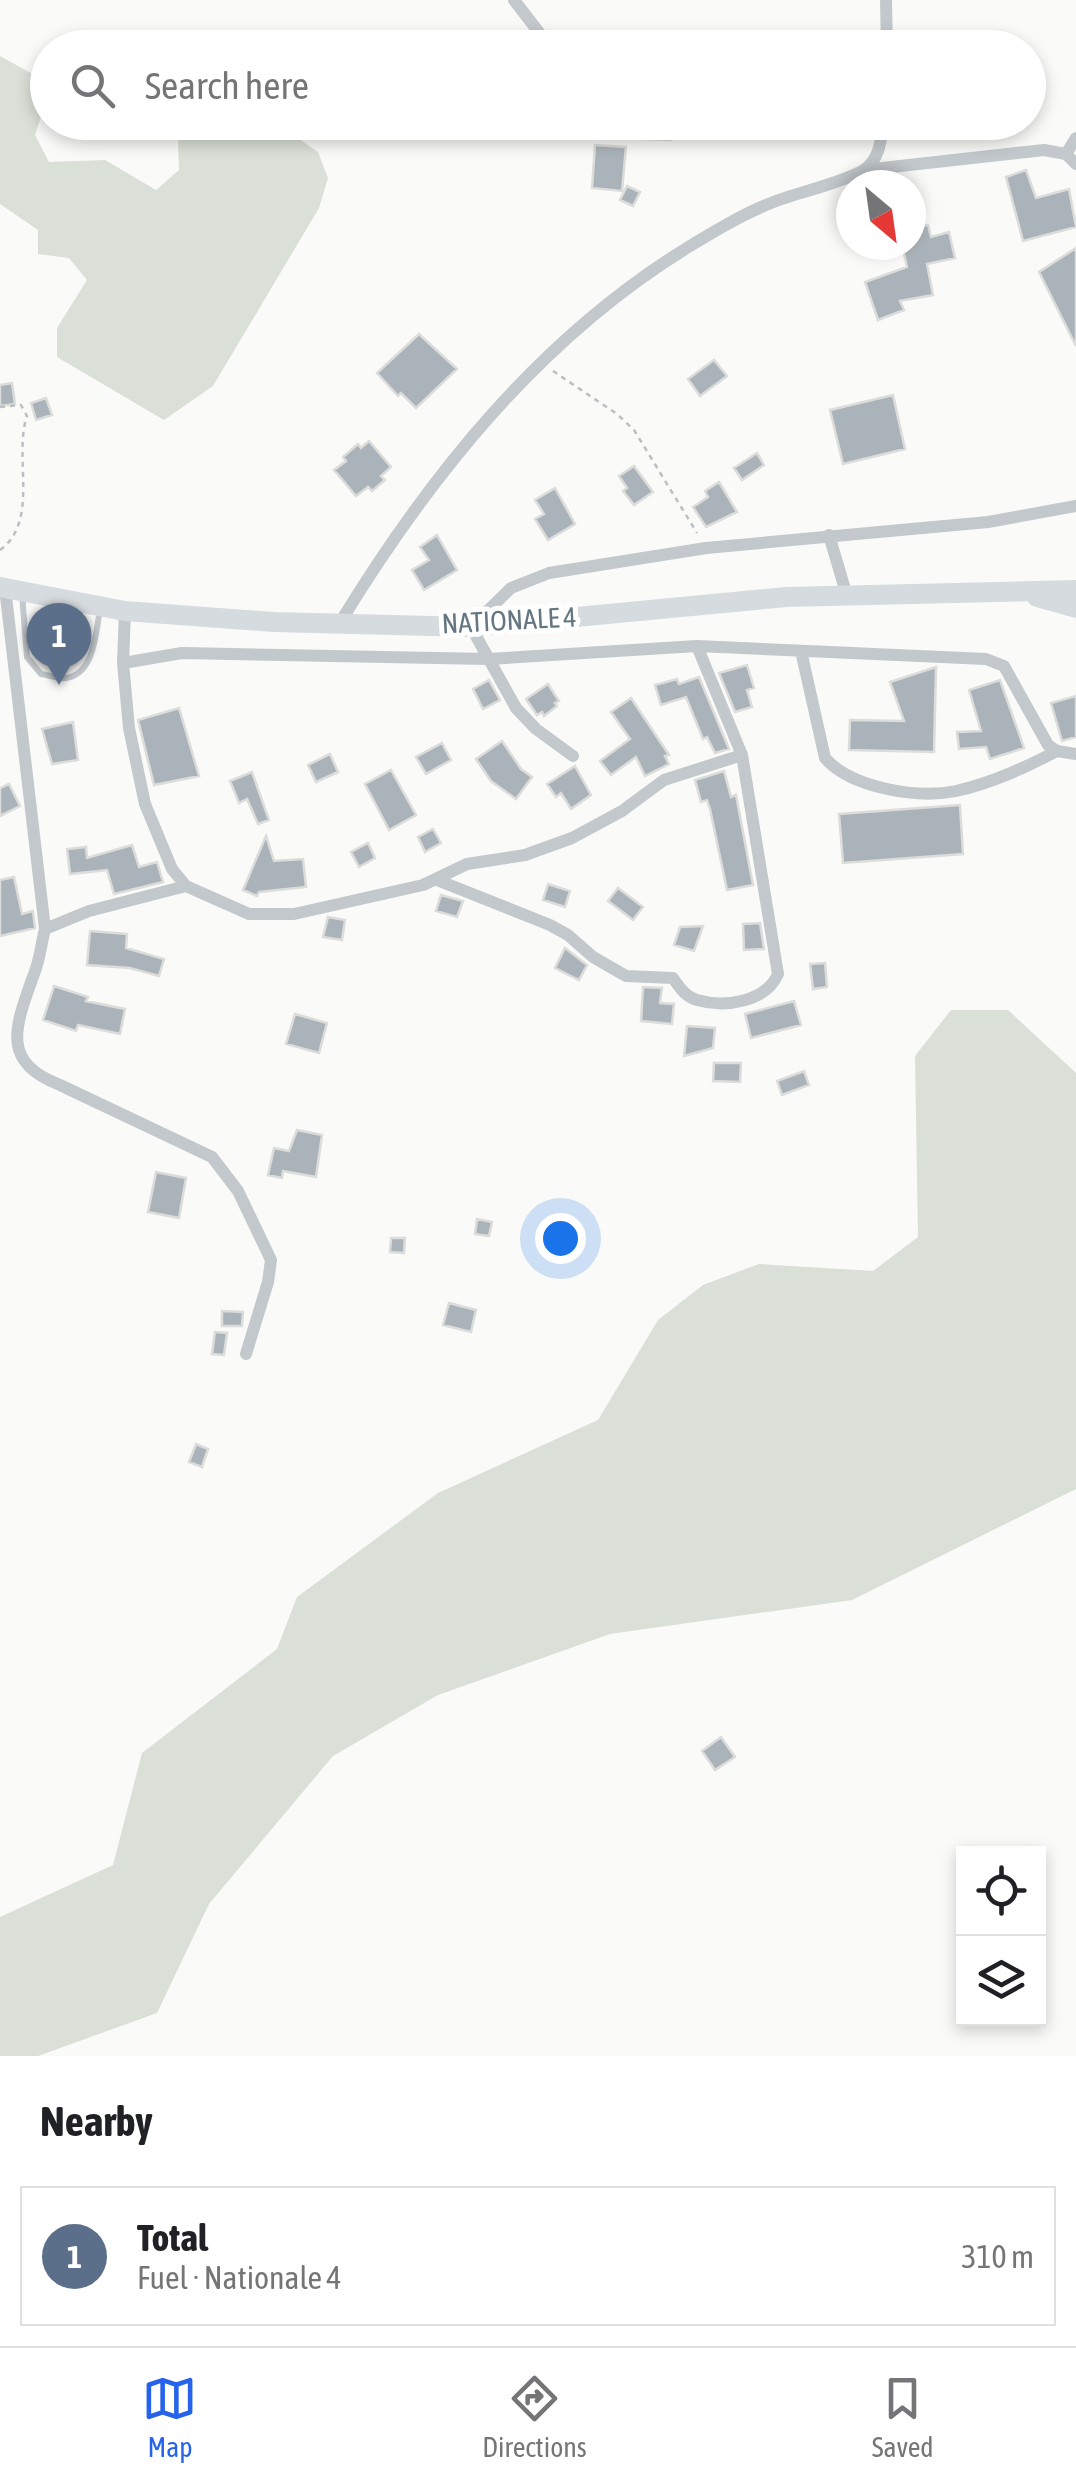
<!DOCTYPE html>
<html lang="en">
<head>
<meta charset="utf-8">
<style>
	body { margin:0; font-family:"Asap Condensed",sans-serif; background:#f2f2f2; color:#202124 }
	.controls { position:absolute; right:30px; bottom:30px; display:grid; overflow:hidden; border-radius:0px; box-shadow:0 5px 15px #0003 }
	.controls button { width:90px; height:90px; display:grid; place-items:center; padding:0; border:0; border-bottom:2px solid #e0e0e0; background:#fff; color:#202124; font:50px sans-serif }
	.compass { position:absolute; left:836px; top:170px; width:90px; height:90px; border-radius:50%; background:#fff; box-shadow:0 5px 15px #0003; rotate:151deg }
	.you { position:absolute; left:560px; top:1238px; width:35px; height:35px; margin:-25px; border:8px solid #fff; border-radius:50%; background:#1a73e8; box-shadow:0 0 0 15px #1a73e833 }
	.badge { display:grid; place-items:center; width:65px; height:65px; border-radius:50%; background:#2563eb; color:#fff; font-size:32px; font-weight:700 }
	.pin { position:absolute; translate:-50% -82px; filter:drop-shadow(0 2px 5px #0008) }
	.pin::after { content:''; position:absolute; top:52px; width:35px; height:30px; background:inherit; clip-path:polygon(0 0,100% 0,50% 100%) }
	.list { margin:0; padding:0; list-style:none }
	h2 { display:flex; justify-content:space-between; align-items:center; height:130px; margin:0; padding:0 40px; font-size:42px }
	h2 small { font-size:32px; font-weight:400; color:#757577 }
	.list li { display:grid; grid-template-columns:65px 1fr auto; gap:30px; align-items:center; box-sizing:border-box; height:140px; margin:0 20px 20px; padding:0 20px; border:2px solid #e0e0e0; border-radius:0px }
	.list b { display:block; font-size:38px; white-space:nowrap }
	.list p { margin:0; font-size:32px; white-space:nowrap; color:#757577 }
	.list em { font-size:32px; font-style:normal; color:#757577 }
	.icon { flex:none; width:55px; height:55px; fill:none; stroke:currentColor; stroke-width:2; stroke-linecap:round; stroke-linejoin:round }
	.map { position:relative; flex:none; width:1076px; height:2056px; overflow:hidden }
	.search { position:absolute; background:#fff; box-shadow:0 5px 15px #0003; left:30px; right:30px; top:30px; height:110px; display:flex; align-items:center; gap:25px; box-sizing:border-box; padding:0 35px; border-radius:55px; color:#757577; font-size:38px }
	.sheet { height:290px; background:#fff }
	nav { display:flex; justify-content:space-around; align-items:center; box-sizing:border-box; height:140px; border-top:2px solid #e0e0e0; background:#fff; font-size:28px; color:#757577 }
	nav a { display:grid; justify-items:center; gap:5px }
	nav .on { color:#2563eb }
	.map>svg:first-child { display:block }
</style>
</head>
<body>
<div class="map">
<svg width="1076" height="2056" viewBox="0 0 1076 2056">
	<rect width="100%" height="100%" fill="#fafaf8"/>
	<!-- green -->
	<path fill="#dadfd7" d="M0 56 38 77 45 105 35 135 49 162 105 160 156 190 179 170 178 142 189 122 276 123 318 152 328 178 319 208 213 386 164 420 57 357V328L87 280 69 258 38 254V230L0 204Z
		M951 1010H1008L1076 1073V1489L852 1600 610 1634 438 1695 333 1756 209 1904 157 2013 38 2056H0V1917L113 1865 142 1753 277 1649 297 1597 438 1493 598 1420 658 1320 703 1285 759 1264 873 1271 918 1237 915 1056Z"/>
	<!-- building -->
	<path fill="#aab3b9" stroke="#dcdcda" stroke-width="2.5" d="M646 122H671V140L646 139Z
		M595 145 626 147 622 191 592 188Z
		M1026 170 1036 198 1069 189 1076 227 1023 241 1006 177Z
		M627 186 640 192 633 206 620 200Z
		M928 225 931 237 949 232 955 258 927 264 933 295 900 301 904 310 878 320 865 282 907 267 902 245H911V228Z
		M1076 248V346L1039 272Z
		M419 334 457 369 416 408 401 393 398 396 377 373Z
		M714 360 727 376 700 396 688 379Z
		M12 383 15 404 0 406V385Z
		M893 395 905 449 843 464 830 410Z
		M46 398 52 415 36 420 31 403Z
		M369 441 391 467 381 476 385 480 372 491 368 487 356 496 334 470 346 461 343 457 358 444 361 448Z
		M757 453 764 465 742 480 734 468Z
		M634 466 653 492 634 505 623 491 627 488 619 476Z
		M719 482 737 512 706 527 693 507 708 497 705 491Z
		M555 488 575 524 548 540 535 519 544 514 535 500Z
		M437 535 457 570 424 590 412 570 429 560 420 547Z
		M747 665 754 688 747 690 752 707 735 712 719 673Z
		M936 667 934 752 849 750 850 720 904 721 890 682Z
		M699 677 729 749 715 753 707 737 703 739 686 697 661 705 655 685 677 679 679 684Z
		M489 680 500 700 483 709 473 689Z
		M1000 680 1024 748 990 759 986 747 959 749 957 732 981 731 969 690Z
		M548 684 559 701 555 703 557 706 544 716 542 712 537 715 526 699Z
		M1076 696V737L1062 741 1051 703Z
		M631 698 669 755 665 756 669 764 645 776 636 757 611 775 600 761 630 739 611 712Z
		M179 708 199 776 154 785 138 720Z
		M73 722 78 760 52 764 42 729Z
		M502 741 521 769 532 777 516 799 491 781 476 759Z
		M442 743 451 760 426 774 416 757Z
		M330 754 338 772 316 782 308 765Z
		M575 766 591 795 571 809 561 793 556 797 547 784Z
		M391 770 416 815 389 830 365 784Z
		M724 771 731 797 736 795 753 885 727 890 710 809 707 800 701 802 695 780Z
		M252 772 269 820 258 824 247 799 239 803 230 781Z
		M9 784 20 806 0 816V788Z
		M960 805 963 854 843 863 839 814Z
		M433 829 441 843 425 852 418 837Z
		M266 836 274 861 303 859 306 887 259 892 257 896 243 890Z
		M368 843 375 858 359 867 351 852Z
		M132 845 139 867 157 862 163 882 114 894 107 870 70 874 67 849 86 847 87 858Z
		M14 877 22 914 33 911 35 928 0 936V880Z
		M548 884 570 891 565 907 543 900Z
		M618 888 643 907 633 920 608 901Z
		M441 895 463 901 457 917 436 911Z
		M328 917 345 920 342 940 323 937Z
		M760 923 764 949 744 950 743 924Z
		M703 926 694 951 674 945 680 927Z
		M90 931 127 934 126 948 164 959 159 976 130 968 87 965Z
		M565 948 587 965 579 980 555 968Z
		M825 963 827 987 813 989 810 964Z
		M54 986 88 997 86 1001 125 1009 120 1034 78 1025 76 1031 43 1020Z
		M643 987 662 988 660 1003 674 1004 672 1024 641 1021Z
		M794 1001 801 1025 751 1038 745 1014Z
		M295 1014 327 1023 319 1053 286 1044Z
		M687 1026 715 1028 713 1048 684 1056Z
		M714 1063H741L740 1082 713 1081Z
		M804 1071 809 1085 782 1095 777 1081Z
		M297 1130 322 1135 316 1177 283 1171 282 1178 268 1175 274 1148 289 1151Z
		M156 1172 186 1178 179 1218 148 1212Z
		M477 1219 492 1222 489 1236 475 1234Z
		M391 1238H405L404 1253 390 1252Z
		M449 1303 476 1310 471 1332 443 1325Z
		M222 1311 243 1312 242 1326H222Z
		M215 1332 227 1333 224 1355 212 1354Z
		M196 1444 208 1449 202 1467 189 1462Z
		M721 1737 735 1757 715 1770 702 1751Z"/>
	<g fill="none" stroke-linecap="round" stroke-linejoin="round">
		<!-- path -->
		<path stroke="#bbbfc2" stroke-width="2.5" stroke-dasharray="5 5" stroke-linecap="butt" d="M553 371 617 414 634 430 697 533
			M0 407 21 405 27 416C13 457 40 521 0 550"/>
		<!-- service -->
		<path stroke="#c3c8cc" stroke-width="6" d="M22 594 27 657 41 674C48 675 59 679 66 678 95 674 96 631 100 609"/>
		<!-- minor -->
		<path stroke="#c3c8cc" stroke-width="12" d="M514 0 551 48
			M886 0 887 48
			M1066 154 1076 138
			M864 170 1044 150 1066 154 1076 164
			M829 535 847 596
			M5 588 45 929C41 944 40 960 34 974 15 1027 0 1062 60 1085L212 1157 238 1191 271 1260 268 1282 246 1354
			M125 611 123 663 129 728 145 804 172 869 186 886 249 914H294L423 885 467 864 525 855 572 838 622 811 664 780 742 755
			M341 621C431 474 541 337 690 246 715 231 743 214 771 203 796 193 842 183 864 170 880 159 881 140 883 122
			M801 651 825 758C851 788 918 799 956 791 992 783 1024 768 1057 751
			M123 663 182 653 489 659 697 646 986 659 1004 666 1048 745 1057 751 1076 754
			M573 756 536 729 516 708 471 627 511 588 549 573 706 548 988 522 1076 506
			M437 880 550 925 568 935 593 957 626 976 673 978C679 987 686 997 697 1000 725 1008 766 1002 778 974L742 755 697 646
			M45 929 89 911 186 886"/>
		<!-- trunk -->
		<path stroke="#d6dbdf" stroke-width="20" d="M0 587 125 611 274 622 471 627 786 597 1076 590
			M1037 597 1076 608"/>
	</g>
	<g text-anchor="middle" stroke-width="10" stroke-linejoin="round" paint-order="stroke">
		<!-- street labels -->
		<g font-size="28" fill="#657683" stroke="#fff">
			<text transform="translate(509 620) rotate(-3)" y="10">NATIONALE 4</text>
		</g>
	</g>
</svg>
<div class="controls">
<button><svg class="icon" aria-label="locate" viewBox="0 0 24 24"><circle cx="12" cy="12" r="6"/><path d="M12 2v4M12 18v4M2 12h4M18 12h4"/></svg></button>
<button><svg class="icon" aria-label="layers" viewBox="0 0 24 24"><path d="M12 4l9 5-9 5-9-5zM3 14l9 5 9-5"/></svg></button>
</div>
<svg class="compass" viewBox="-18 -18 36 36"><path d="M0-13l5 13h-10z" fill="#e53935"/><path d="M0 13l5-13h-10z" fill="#757577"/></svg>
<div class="you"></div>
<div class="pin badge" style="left:59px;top:685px;background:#5c6f8a">1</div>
<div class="search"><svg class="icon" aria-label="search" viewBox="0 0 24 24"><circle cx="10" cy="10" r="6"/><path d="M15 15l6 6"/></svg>Search here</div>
</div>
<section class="sheet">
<h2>Nearby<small></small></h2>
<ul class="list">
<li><span class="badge" style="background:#5c6f8a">1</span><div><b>Total</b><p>Fuel · Nationale 4</p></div><em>310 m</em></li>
</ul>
</section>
<nav>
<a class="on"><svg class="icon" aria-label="map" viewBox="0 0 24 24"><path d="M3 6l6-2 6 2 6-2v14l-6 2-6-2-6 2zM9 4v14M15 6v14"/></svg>Map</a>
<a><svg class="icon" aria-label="directions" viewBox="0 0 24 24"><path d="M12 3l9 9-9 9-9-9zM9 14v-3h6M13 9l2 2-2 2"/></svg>Directions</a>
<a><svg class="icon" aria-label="saved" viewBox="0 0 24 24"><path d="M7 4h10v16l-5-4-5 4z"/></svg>Saved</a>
</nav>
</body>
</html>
